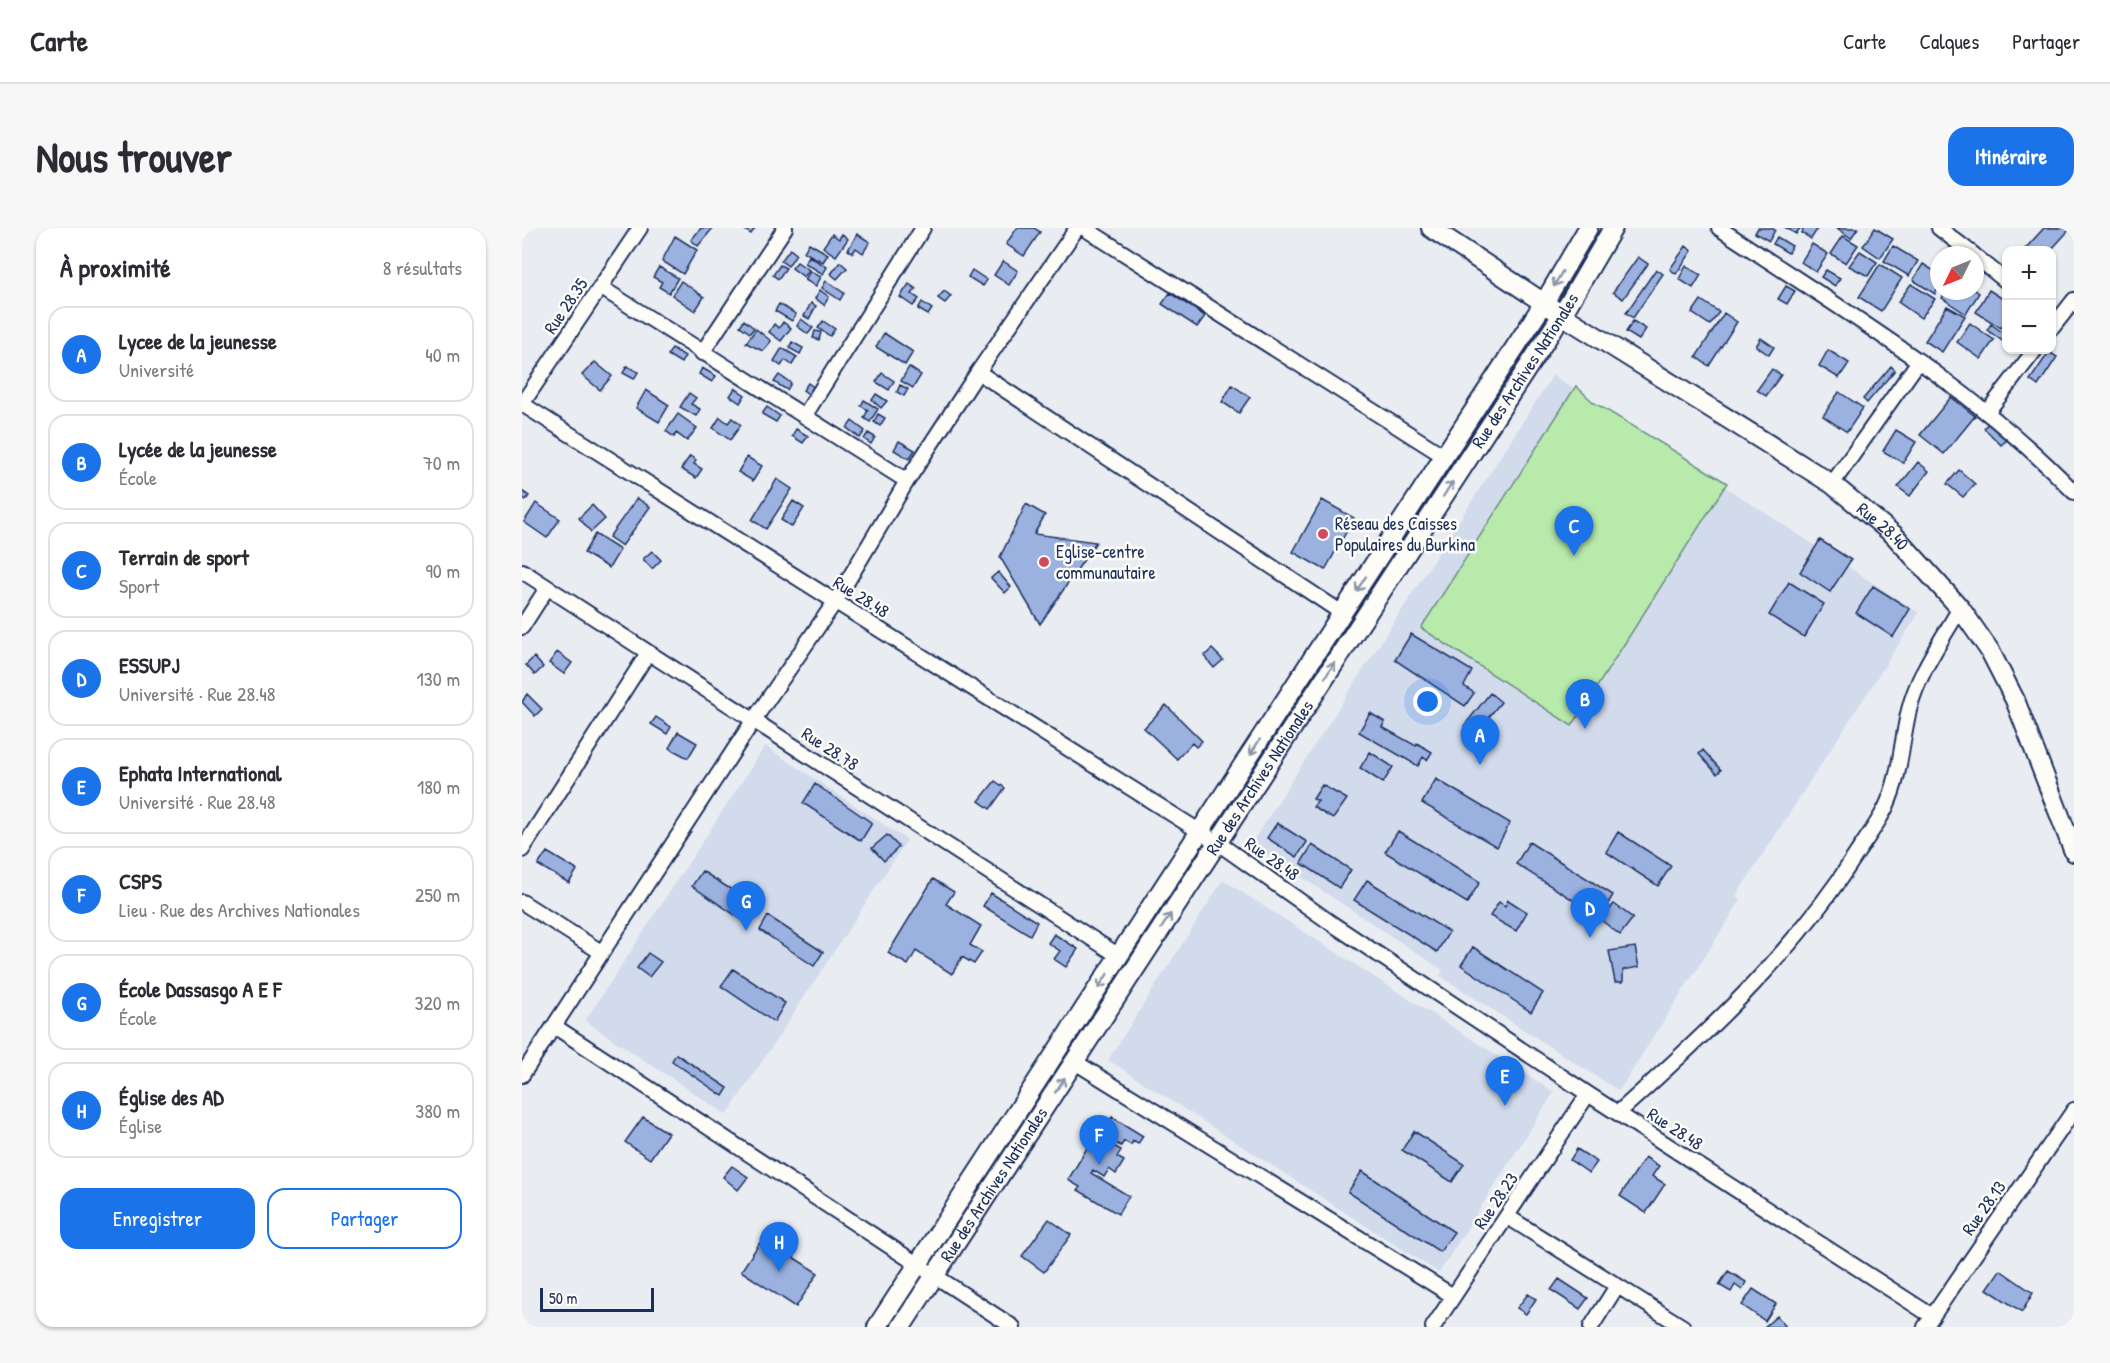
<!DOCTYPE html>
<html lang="fr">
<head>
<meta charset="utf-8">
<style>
	body { margin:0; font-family:"Patrick Hand",sans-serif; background:#f7f7f7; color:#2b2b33 }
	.controls { position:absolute; right:18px; top:18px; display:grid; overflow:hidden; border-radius:12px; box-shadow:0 2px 4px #0004 }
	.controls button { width:54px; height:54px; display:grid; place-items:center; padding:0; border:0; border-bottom:2px solid #e1e1e2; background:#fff; color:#2b2b33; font:30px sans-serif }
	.compass { position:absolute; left:1408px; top:18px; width:54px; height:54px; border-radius:50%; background:#fff; box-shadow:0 2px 4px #0004; rotate:227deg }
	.scale { position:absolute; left:18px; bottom:15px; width:114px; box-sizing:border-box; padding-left:6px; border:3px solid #1b2f5e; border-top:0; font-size:16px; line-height:21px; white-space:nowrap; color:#1b2f5e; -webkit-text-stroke:4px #fdfcf7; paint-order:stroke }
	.you { position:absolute; left:906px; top:474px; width:21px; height:21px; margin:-15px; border:4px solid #fff; border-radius:50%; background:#1a73e8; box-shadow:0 0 0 9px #1a73e833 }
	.badge { display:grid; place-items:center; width:39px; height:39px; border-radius:50%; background:#1a73e8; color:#fff; font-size:20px; font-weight:700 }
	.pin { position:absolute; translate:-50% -50px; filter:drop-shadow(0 2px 3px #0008) }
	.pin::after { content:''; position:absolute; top:32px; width:21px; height:18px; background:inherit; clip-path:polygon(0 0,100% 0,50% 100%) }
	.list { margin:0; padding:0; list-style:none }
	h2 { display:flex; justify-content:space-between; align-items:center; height:78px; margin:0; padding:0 24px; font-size:26px }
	h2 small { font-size:20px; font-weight:400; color:#7c7c81 }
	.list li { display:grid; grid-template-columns:39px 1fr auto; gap:18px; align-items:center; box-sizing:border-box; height:96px; margin:0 12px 12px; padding:0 12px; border:2px solid #e1e1e2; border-radius:18px }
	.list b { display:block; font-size:22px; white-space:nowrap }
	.list p { margin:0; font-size:20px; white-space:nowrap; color:#7c7c81 }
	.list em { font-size:20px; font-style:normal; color:#7c7c81 }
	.actions { display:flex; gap:12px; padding:18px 24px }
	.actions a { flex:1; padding:14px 0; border:2px solid #1a73e8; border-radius:18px; text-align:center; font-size:21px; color:#1a73e8 }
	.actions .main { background:#1a73e8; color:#fff }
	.map { position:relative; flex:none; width:1552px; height:1099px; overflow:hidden; border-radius:18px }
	header { display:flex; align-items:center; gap:36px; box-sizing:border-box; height:84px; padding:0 30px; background:#fff; border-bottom:2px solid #e1e1e2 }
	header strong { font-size:28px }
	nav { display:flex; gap:33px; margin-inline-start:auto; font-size:21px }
	.intro { display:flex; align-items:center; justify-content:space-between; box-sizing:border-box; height:144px; padding:0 36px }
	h1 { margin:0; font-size:42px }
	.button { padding:15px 27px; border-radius:18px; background:#1a73e8; color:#fff; font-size:21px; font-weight:700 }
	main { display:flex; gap:36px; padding:0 36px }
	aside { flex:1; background:#fff; border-radius:18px; box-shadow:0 2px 4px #0004 }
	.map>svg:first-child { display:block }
</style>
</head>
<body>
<header>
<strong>Carte</strong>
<nav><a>Carte</a><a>Calques</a><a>Partager</a></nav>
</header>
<div class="intro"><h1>Nous trouver</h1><a class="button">Itinéraire</a></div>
<main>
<aside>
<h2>À proximité<small>8 résultats</small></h2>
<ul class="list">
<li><span class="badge">A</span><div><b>Lycee de la jeunesse</b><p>Université</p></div><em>40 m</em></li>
<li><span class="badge">B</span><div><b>Lycée de la jeunesse</b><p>École</p></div><em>70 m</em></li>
<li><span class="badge">C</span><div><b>Terrain de sport</b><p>Sport</p></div><em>90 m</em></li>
<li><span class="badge">D</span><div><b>ESSUPJ</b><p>Université · Rue 28.48</p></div><em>130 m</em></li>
<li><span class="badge">E</span><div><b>Ephata International</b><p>Université · Rue 28.48</p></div><em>180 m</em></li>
<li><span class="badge">F</span><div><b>CSPS</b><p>Lieu · Rue des Archives Nationales</p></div><em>250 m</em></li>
<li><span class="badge">G</span><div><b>École Dassasgo A E F</b><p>École</p></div><em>320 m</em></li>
<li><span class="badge">H</span><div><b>Église des AD</b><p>Église</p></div><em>380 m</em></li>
</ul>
<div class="actions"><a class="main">Enregistrer</a><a>Partager</a></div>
</aside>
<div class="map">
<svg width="1552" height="1099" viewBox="0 0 1552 1099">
	<rect width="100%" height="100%" fill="#e9edf2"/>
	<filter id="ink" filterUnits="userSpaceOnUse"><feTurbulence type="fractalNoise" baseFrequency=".0167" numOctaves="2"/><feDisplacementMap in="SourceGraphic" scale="12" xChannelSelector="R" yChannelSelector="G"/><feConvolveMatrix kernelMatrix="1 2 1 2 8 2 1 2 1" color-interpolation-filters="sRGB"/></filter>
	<g filter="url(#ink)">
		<!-- built -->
		<path fill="#d2dbec" d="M1031 147 1397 385 1214 668 1219 672 1097 863 918 748 921 742 729 616Z
			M243 518 385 612 205 887 63 793Z
			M701 652 1032 864 917 1045 586 832Z"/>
		<!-- green -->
		<path fill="#b7eaab" stroke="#698c84" stroke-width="1.5" d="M1054 158 1071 174 1205 255 1050 498 899 400Z"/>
		<!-- building -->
		<path fill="#9bb1df" stroke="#1b2f5e" stroke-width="1.5" d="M179 0H191L176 18 169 12Z
			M220 0H233L229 6Z
			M495 0H512L518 4 502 28 484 16Z
			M1236 0H1249L1253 2 1247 13 1233 5Z
			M1264 0H1296L1289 11 1280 5 1281 2 1278 0 1274 6Z
			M1315 0H1336L1329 10Z
			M1353 0 1371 11 1358 30 1341 18Z
			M1522 0H1549L1529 22H1502Z
			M310 6 317 11 320 6 326 11 314 28 301 19Z
			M335 6 348 14 341 25 334 20 331 25 326 22Z
			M153 8 175 22 161 46 140 33Z
			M1321 8 1336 17 1324 35 1309 26Z
			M1255 9 1270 18 1266 25 1251 16Z
			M287 15 306 26 301 34 282 24Z
			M1290 16 1306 26 1294 44 1279 34Z
			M1164 18 1170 23 1154 46 1148 41Z
			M1371 18 1396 33 1387 48 1362 33Z
			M268 21 274 26 266 38 259 33Z
			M1338 23 1355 34 1346 48 1327 38Z
			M287 28 305 39 301 46 283 35Z
			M1116 29 1126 36 1101 71 1091 64Z
			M481 33 496 43 487 57 472 47Z
			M275 34 287 42 282 49 270 40Z
			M318 34 325 40 315 51 309 46Z
			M1358 36 1380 50 1359 83 1337 69Z
			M1401 36 1417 46V60L1413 66 1391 52Z
			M258 37 264 40 256 51 251 47Z
			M1164 38 1179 47 1171 60 1157 51Z
			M137 39 156 50 147 65 137 59 140 54 131 49Z
			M1134 41 1141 46 1111 90 1104 85Z
			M450 42 465 52 461 58 446 49Z
			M1304 42 1318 50 1313 58 1299 49Z
			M288 43 299 49 294 58 283 52Z
			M159 53 182 69 173 83 150 67Z
			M304 53 322 65 318 72 300 60Z
			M387 56 394 61 390 66 397 71 391 78 378 69Z
			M1389 56 1413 71 1399 90 1376 74Z
			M1264 58 1273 63 1265 76 1256 71Z
			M298 62 307 69 302 77 293 70Z
			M1453 62 1457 65 1444 86 1420 70 1424 63Z
			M1467 62 1484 73V91L1479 100 1454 84Z
			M422 63 429 68 423 75 416 70Z
			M648 65 683 88 675 99 640 76Z
			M1179 72 1197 84 1188 97 1170 85Z
			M400 74 410 81 406 87 396 81Z
			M289 75 294 78 287 91 282 88Z
			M257 76 274 86 270 93 253 83Z
			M1425 78 1443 88 1420 124 1403 113Z
			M1202 85 1215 94 1187 138 1174 129Z
			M279 91 291 100 286 106 275 98Z
			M222 92 232 100 228 105 218 98Z
			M301 93 313 101 308 108 296 100Z
			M1111 93 1124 101 1117 112 1104 104Z
			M261 94 269 100 259 113 247 104 252 96 257 100Z
			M1448 95 1472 112 1459 131 1435 114Z
			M1469 96 1484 107 1482 114 1465 102Z
			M234 101 249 113 241 123 224 115Z
			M293 103 299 104 297 112 291 110Z
			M362 105 391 124 383 137 354 119Z
			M1239 110 1252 119 1247 127 1234 118Z
			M270 114 281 120 278 126 267 120Z
			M150 120 163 128 159 135 146 127Z
			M260 120 275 129 270 137 263 132 259 138 252 133Z
			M1306 122 1327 135 1317 150 1297 138Z
			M1527 124 1535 129 1516 158 1508 152Z
			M73 134 90 148 78 162 60 147Z
			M105 138 116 144 112 151 101 145Z
			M1369 138 1373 142 1345 175 1341 171Z
			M387 139 399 147 391 160 379 153Z
			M180 140 194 148 190 154 177 146Z
			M1250 141 1259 147 1244 168 1235 162Z
			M360 145 372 153 367 162 354 154Z
			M257 147 269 155 265 162 252 154Z
			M286 155 294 161 289 168 281 162Z
			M378 157 386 161 382 168 375 164Z
			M710 157 728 169 717 185 700 174Z
			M213 160 223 167 218 175 208 168Z
			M124 162 147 177 137 194 114 180Z
			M1317 164 1341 180 1325 204 1301 188Z
			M167 165 174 170 169 176 178 181 174 188 158 179Z
			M354 166 365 173 359 180 350 172Z
			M1429 169 1453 188 1422 226 1398 207Z
			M342 172 356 181 348 194 342 190 346 182 339 178Z
			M245 179 258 188 254 194 240 186Z
			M156 186 175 200 165 213 154 205 152 209 144 203Z
			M356 186 363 190 358 198 352 194Z
			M198 189 206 195 210 190 219 197 208 212 191 200Z
			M330 193 343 203 338 210 325 200Z
			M1467 194 1485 212 1479 217 1462 200Z
			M274 201 286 208 281 215 270 208Z
			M1374 202 1394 214 1381 235 1361 223Z
			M346 205 353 209 349 216 342 211Z
			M377 213 393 222 387 231 372 222Z
			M168 228 174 232 172 236 180 241 174 250 159 241Z
			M225 229 240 238 231 253 216 244Z
			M1396 234 1407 243 1388 268 1376 259Z
			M1437 242 1453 256 1441 269 1425 256Z
			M255 251 270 261 244 301 230 292Z
			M0 263 7 268 4 272 0 269Z
			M115 270 128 279 100 318 87 309Z
			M800 272 832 290 803 342 771 324Z
			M271 273 282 280 270 299 259 292Z
			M14 275 38 291 25 310 2 294Z
			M504 276 523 287 512 306 574 314 518 396 478 329Z
			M70 277 83 291 69 304 57 290Z
			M73 306 98 322 87 340 62 325Z
			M1298 312 1329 332 1308 364 1278 344Z
			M130 323 139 332 130 341 121 331Z
			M476 344 489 359 483 365 469 350Z
			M1267 354 1302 376 1282 409 1247 387Z
			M1351 358 1388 381 1371 409 1334 385Z
			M889 406 950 443 942 458 952 465 943 478 873 432Z
			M690 421 701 432 692 440 682 428Z
			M35 424 50 435 42 446 27 435Z
			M12 429 21 439 13 447 4 437Z
			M968 465 979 474 953 506 942 498Z
			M5 466 20 481 13 488 0 474Z
			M644 477 680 513 674 519 670 515 655 531 622 500Z
			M848 485 863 494 860 499 894 518 895 515 910 524 905 532 901 529 896 538 837 504Z
			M134 489 149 499 145 506 129 496Z
			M156 504 175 515 166 530 147 520Z
			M1181 522 1199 542 1195 546 1177 526Z
			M848 524 871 539 861 555 838 540Z
			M914 551 988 595 975 619 900 575Z
			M473 553 483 560 468 581 457 573Z
			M293 556 350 595 339 613 281 575Z
			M800 557 825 571 811 591 791 579 796 573 791 571Z
			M755 595 785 614 775 629 745 610Z
			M876 603 958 654 945 675 863 624Z
			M1096 604 1149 638 1136 658 1084 624Z
			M365 607 377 619 362 633 350 620Z
			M1007 614 1091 667 1078 689 994 636Z
			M790 617 829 642 817 660 779 635Z
			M25 624 55 642 47 655 16 637Z
			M180 643 232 676 222 693 170 658Z
			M411 651 432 664 424 676 459 698 448 717 460 724 452 736 440 729 430 746 394 723 386 737 366 725Z
			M845 652 927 704 915 724 832 672Z
			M469 665 515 694 508 707 461 678Z
			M986 672 1005 684 994 703 968 688 977 674 983 678Z
			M1092 676 1111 690 1098 707 1079 692Z
			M246 688 301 724 292 738 238 702Z
			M532 706 556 721 544 739 532 731 538 723 526 715Z
			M951 719 1021 765 1009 784 939 737Z
			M1113 719 1117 739 1101 742V754H1093L1087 723Z
			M126 725 139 734 127 749 115 740Z
			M211 741 263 775 252 794 199 758Z
			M154 826 206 860 201 868 150 833Z
			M121 889 146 905 128 931 103 914Z
			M590 889 621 908 616 916 611 913 609 917 602 913 599 918 590 913 588 916 599 922 595 929 602 933 594 946 587 941 582 949 571 942 569 945 607 968 596 986 556 962 558 959 546 952 574 905 576 907 582 897 584 899Z
			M892 903 942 936 930 954 880 922Z
			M1055 921 1075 934 1067 945 1048 932Z
			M1123 929 1137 938 1130 948 1143 956 1124 985 1098 968Z
			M210 938 226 949 216 962 201 949Z
			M840 943 932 1004 918 1024 826 964Z
			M527 991 549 1007 522 1044 500 1028Z
			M241 1010 296 1045 274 1079 219 1043Z
			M1478 1042 1511 1065 1500 1084 1465 1061Z
			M1206 1043 1224 1054 1220 1062 1213 1057 1209 1064 1197 1057Z
			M1037 1051 1066 1070 1058 1081 1029 1062Z
			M1231 1061 1254 1076 1243 1093 1220 1077Z
			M1006 1066 1014 1071 1004 1086 995 1080Z
			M1255 1088 1264 1099H1242Z"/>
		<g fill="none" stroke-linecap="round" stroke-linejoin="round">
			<defs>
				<path id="minor" d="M562 0 922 228
					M1197 0C1320 82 1449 157 1552 264
					M1417 0 1452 27
					M1453 28 1484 53
					M78 59 385 253
					M1530 100 1552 72
					M180 125 263 0
					M456 144 820 385
					M0 176 696 615 809 695 1066 866 1410 1088
					M0 176 118 0
					M1466 183 1513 122
					M283 187 401 0
					M1310 256 1397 133
					M0 343 597 728
					M0 399 25 360
					M0 622 126 425
					M0 674 79 724
					M32 798 491 1099
					M553 834 931 1068
					M0 847 231 493 313 374 385 253 456 144 555 0
					M1096 885C1184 806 1271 726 1335 625 1345 610 1356 595 1364 579 1379 547 1379 515 1387 482 1396 445 1420 412 1438 380
					M986 989 1161 1099
					M911 1099 1066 866
					M1069 1099 1095 1058
					M1403 1099 1552 882"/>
				<g id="tertiary">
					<path id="s1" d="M909 0 1040 87 1310 256 1372 307 1438 380 1468 423 1493 472 1552 624"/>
					<path d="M355 1099 1022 75 1066 0"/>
					<path id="s2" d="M379 1099 1040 87 1091 0"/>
				</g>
			</defs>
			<!-- minor casing -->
			<use href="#minor" stroke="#1b2f5e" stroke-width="18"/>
			<!-- tertiary casing -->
			<use href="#tertiary" stroke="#1b2f5e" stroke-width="22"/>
			<!-- minor -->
			<use href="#minor" stroke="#fdfcf7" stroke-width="14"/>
			<!-- tertiary -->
			<use href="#tertiary" stroke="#fdfcf7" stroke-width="18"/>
		</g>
		<!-- one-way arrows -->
		<defs><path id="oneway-shaft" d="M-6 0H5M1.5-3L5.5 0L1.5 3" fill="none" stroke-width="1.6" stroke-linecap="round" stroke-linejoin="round" transform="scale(1.5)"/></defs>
		<g stroke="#8c96aa">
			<use href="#oneway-shaft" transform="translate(1036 51) rotate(120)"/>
			<use href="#oneway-shaft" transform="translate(926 261) rotate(-57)"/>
			<use href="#oneway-shaft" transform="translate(839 356) rotate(123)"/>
			<use href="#oneway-shaft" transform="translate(808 442) rotate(-57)"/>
			<use href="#oneway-shaft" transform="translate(733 519) rotate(123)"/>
			<use href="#oneway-shaft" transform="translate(644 693) rotate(-57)"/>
			<use href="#oneway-shaft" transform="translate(581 753) rotate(123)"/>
			<use href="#oneway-shaft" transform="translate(538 857) rotate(-57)"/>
		</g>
	</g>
	<!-- markers -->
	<g fill="#d1495b" stroke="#fdfcf7" stroke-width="2">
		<circle cx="801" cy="306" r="6"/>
		<circle cx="522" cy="334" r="6"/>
	</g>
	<g text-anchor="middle" stroke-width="5" stroke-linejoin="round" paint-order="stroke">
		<!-- street labels -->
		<g font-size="18" fill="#1b2f5e" stroke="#fdfcf7">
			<text transform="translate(44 78) rotate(-56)" y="6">Rue 28.35</text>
			<text dy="6" stroke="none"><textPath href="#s2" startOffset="1142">Rue des Archives Nationales</textPath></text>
			<text dy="6" stroke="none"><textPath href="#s1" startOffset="542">Rue 28.40</textPath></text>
			<text transform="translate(339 369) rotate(32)" y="6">Rue 28.48</text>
			<text transform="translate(308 521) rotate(33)" y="6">Rue 28.78</text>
			<text dy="6" stroke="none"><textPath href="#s2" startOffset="656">Rue des Archives Nationales</textPath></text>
			<text transform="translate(750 631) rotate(35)" y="6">Rue 28.48</text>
			<text transform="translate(1153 901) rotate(33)" y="6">Rue 28.48</text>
			<text dy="6" stroke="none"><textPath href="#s2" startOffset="170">Rue des Archives Nationales</textPath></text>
			<text transform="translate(974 973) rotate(-56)" y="6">Rue 28.23</text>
			<text transform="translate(1462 980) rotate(-55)" y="6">Rue 28.13</text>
		</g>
		<!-- poi labels -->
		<g font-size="18" fill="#1b2f5e" stroke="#fdfcf7" text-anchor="start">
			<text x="813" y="302">Réseau des Caisses<tspan x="813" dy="21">Populaires du Burkina</tspan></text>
			<text x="534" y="330">Eglise-centre<tspan x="534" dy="21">communautaire</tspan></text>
		</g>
	</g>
</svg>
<div class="controls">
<button>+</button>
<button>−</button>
</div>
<svg class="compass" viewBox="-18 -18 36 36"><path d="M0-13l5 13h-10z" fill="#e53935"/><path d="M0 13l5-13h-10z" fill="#7c7c81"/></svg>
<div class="scale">50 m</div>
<div class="you"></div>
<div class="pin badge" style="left:958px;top:537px">A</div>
<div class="pin badge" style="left:1063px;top:501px">B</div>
<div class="pin badge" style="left:1052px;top:328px">C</div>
<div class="pin badge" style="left:1068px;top:710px">D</div>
<div class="pin badge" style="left:983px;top:878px">E</div>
<div class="pin badge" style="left:577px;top:937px">F</div>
<div class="pin badge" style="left:224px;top:703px">G</div>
<div class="pin badge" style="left:257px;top:1044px">H</div>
</div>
</main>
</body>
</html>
